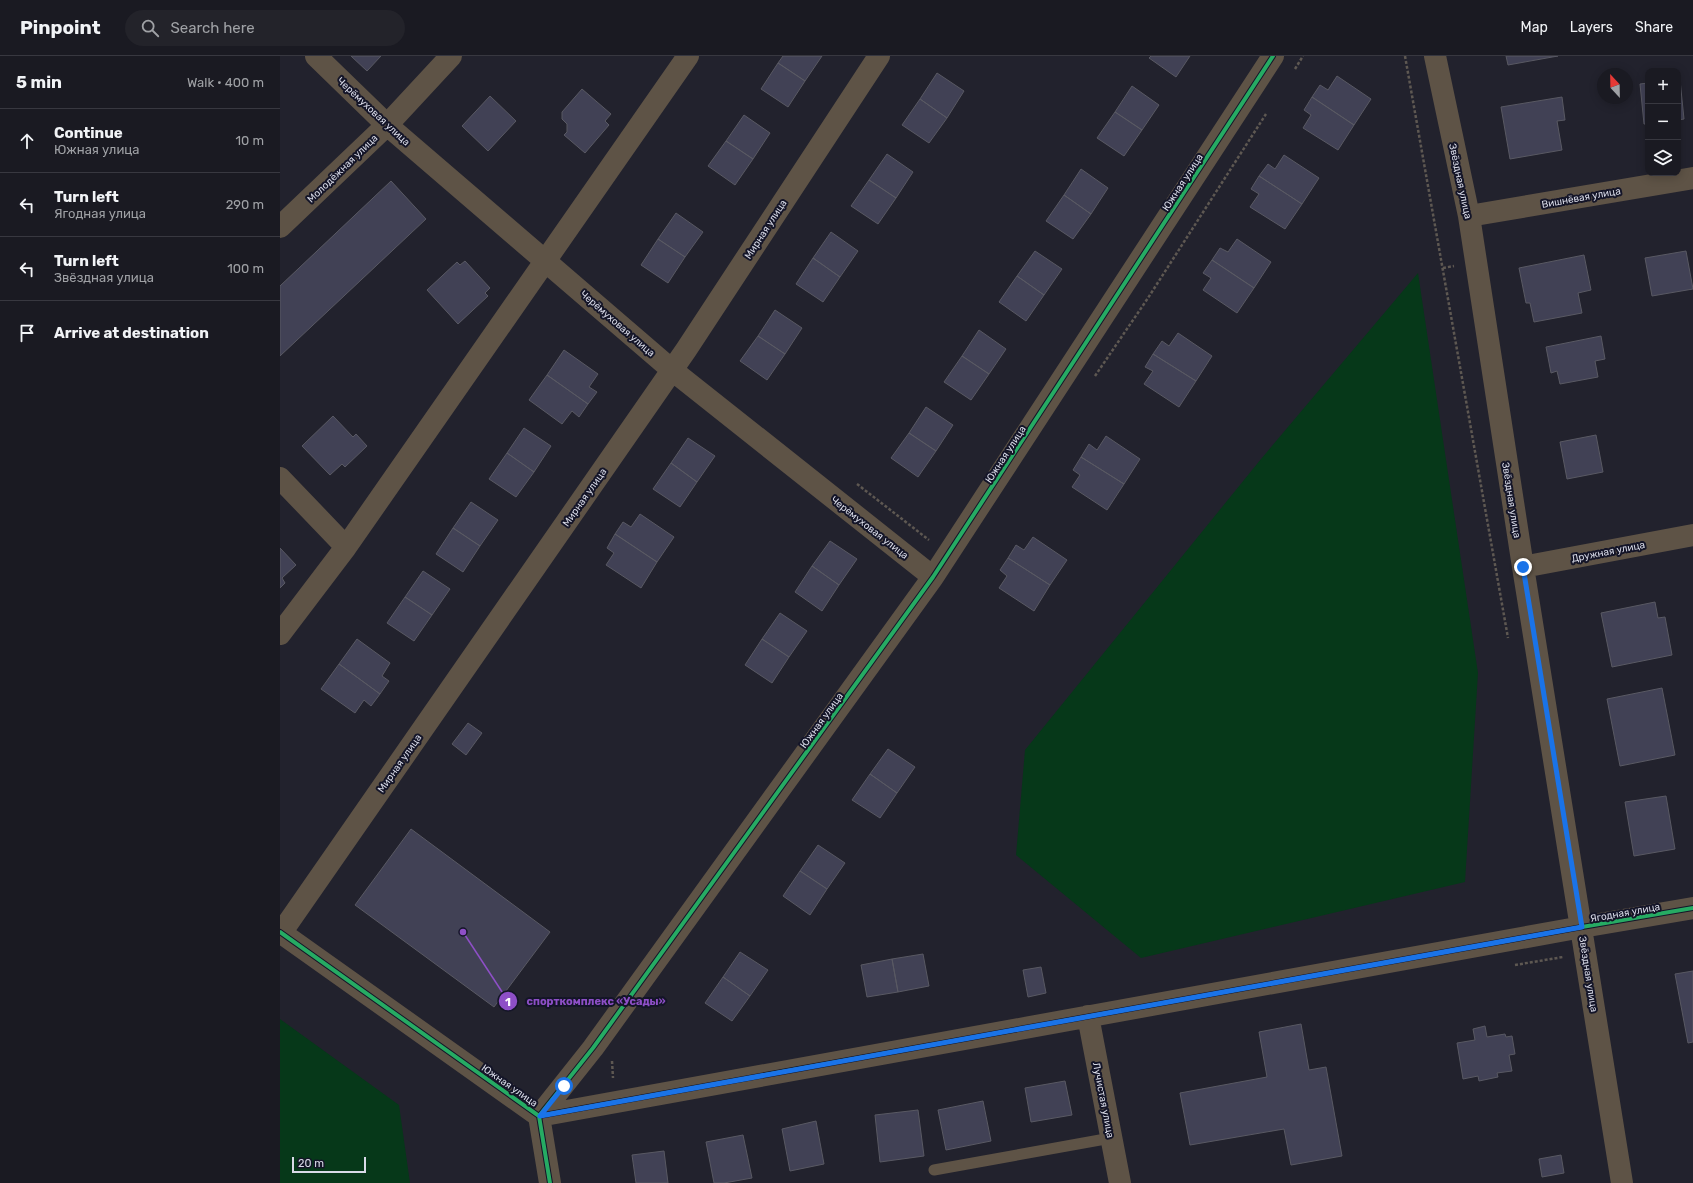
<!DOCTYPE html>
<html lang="en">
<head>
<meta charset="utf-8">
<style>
	body { margin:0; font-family:Rubik,sans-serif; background:#23232a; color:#f1f3f6 }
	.controls { position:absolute; right:12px; top:12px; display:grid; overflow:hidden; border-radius:8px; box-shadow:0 2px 10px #0003 }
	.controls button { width:36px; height:36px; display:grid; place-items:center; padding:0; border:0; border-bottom:1px solid #383840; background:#1a1a22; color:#f1f3f6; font:20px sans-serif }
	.compass { position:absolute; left:1317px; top:12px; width:36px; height:36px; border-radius:50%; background:#1a1a22; box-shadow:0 2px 10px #0003; rotate:338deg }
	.scale { position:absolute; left:12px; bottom:10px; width:74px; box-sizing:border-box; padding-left:4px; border:2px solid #d8dae7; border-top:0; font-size:11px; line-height:14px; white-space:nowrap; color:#d8dae7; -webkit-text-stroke:3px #141528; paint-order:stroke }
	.stop { position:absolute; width:12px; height:12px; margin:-9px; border:3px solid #1a73e8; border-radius:50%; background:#fff }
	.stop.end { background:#1a73e8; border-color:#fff; box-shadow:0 1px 4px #0008 }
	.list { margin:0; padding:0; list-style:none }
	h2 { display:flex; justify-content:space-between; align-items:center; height:52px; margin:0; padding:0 16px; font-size:17px }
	h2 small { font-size:13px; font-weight:400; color:#9fa1a5 }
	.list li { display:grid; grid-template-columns:26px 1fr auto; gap:12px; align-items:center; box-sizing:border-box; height:64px; padding:0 16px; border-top:1px solid #383840 }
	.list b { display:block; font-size:15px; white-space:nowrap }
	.list p { margin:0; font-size:13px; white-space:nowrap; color:#9fa1a5 }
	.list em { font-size:13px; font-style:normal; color:#9fa1a5 }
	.icon { flex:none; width:22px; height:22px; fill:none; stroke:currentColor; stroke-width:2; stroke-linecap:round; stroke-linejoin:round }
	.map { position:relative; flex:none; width:1413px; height:1127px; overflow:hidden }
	header { display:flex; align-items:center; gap:24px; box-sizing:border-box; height:56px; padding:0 20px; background:#1a1a22; border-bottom:1px solid #383840 }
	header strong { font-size:19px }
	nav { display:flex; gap:22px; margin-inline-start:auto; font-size:14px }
	.search { width:280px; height:36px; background:#23232a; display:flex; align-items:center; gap:10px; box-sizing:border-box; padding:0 14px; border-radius:22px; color:#9fa1a5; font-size:15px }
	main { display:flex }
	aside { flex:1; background:#1a1a22 }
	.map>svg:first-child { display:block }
</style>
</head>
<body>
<header>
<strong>Pinpoint</strong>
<div class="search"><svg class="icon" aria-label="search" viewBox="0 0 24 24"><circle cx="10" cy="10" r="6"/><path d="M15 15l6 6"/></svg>Search here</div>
<nav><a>Map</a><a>Layers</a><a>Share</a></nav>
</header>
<main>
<aside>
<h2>5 min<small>Walk · 400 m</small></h2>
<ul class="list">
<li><svg class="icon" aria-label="ahead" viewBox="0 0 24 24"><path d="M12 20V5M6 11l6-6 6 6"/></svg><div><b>Continue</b><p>Южная улица</p></div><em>10 m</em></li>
<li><svg class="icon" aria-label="left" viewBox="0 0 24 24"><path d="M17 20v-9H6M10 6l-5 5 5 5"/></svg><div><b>Turn left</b><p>Ягодная улица</p></div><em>290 m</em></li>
<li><svg class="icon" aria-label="left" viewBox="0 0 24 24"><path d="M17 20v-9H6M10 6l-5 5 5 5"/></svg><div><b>Turn left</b><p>Звёздная улица</p></div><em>100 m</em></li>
<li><svg class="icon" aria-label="arrive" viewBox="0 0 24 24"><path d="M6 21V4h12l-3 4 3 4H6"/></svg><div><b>Arrive at destination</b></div></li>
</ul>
</aside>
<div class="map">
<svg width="1413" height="1127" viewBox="0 0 1413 1127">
	<rect width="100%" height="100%" fill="#22222d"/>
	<!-- green -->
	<path fill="#063819" d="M1138 217 1198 617 1185 826 861 902 736 799 745 694 981 403Z
		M0 963 119 1049 130 1127H0Z"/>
	<!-- building -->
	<path fill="#414155" stroke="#595963" d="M71 0H101L87 15Z
		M503 0H542L525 25 498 7Z
		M871 0H910L896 21 869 2Z
		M1226 0H1278L1228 9Z
		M498 7 525 25 508 51 481 33Z
		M657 17 684 35 667 62 640 43Z
		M1057 20 1091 43 1074 69 1032 41 1040 29 1048 34Z
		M1398 24H1400L1404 63 1398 64Z
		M1368 27V68H1364L1360 28Z
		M852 30 879 49 862 74 835 56Z
		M302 33 331 58 325 65 329 69 305 97 284 79 287 76V68L282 63V56Z
		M210 40 236 65 208 95 182 70Z
		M1032 41 1074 69 1058 94 1023 72 1031 59 1024 54Z
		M1282 41 1285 64 1277 65 1282 94 1230 103 1221 51Z
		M640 43 667 62 649 87 622 69Z
		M835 56 862 74 844 100 817 82Z
		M464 59 490 77 473 103 446 85Z
		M446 85 473 103 455 129 428 110Z
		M607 98 633 116 616 142 589 124Z
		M1004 99 1039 122 1022 148 979 120 988 108 995 113Z
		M801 113 828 132 811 158 784 139Z
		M979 120 1022 148 1005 173 970 151 979 138 971 133Z
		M589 124 616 142 598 168 571 150Z
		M111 125 146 163 0 300V230Z
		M784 139 811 158 793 183 766 165Z
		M396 157 423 176 405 201 378 183Z
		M551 176 578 195 560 221 533 202Z
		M378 183 405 201 388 227 361 209Z
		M957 183 991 206 974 232 932 204 940 192 948 196Z
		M755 195 782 213 764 239 737 220Z
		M1406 195 1413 233 1372 240 1365 202Z
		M1304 199 1311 234 1298 237 1302 257 1254 266 1250 247H1246L1239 212Z
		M533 202 560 221 543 246 516 228Z
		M932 204 974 232 957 257 923 234 931 222 923 217Z
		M185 205 210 232 205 237 208 240 178 268 147 234 177 206 180 209Z
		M737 220 764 239 746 265 719 246Z
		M495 254 522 272 505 298 478 280Z
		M699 274 726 293 709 318 682 300Z
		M898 277 932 300 916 325 873 298 882 285 889 290Z
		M478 280 505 298 487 324 460 305Z
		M1321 280 1325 303 1315 305 1318 321 1280 328 1277 315 1271 317 1266 291Z
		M284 294 318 318 309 331 317 336 308 348 267 319Z
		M873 298 916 325 899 351 864 328 873 315 865 311Z
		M682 300 709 318 691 344 664 326Z
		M267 319 308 348 299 361 292 355 282 368 249 344Z
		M646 351 673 369 656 395 629 377Z
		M53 360 73 381 76 378 87 390 65 411 62 408 50 419 22 390Z
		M244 372 271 390 254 416 227 397Z
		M629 377 656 395 638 421 611 402Z
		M1316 379 1323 416 1287 423 1280 386Z
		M826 380 860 403 844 428 801 401 809 388 817 394Z
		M408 382 435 400 417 426 391 407Z
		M227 397 254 416 236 441 209 423Z
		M801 401 844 428 827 454 792 431 800 419 793 414Z
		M391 407 417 426 400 451 373 433Z
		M191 446 218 464 200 490 173 472Z
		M360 458 394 481 377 506 335 478 343 466 351 471Z
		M173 472 200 490 183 516 156 498Z
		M335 478 377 506 361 532 326 509 334 497 327 492Z
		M753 481 787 504 770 529 728 502 736 489 744 494Z
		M550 485 577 503 559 529 532 510Z
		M0 492 16 509 2 522 5 527 0 532Z
		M728 502 770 529 754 555 719 532 727 520 720 514Z
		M532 510 559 529 542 555 515 536Z
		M143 515 170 533 152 559 125 541Z
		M125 541 152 559 134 585 107 567Z
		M1375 546 1378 562 1385 561 1392 599 1332 611 1321 557Z
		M500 557 527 575 509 601 482 583Z
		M77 583 110 607 102 620 109 625 100 638 59 608Z
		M482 583 509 601 492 627 465 609Z
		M59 608 100 638 91 650 84 644 75 657 41 633Z
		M1382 632 1395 699 1340 710 1327 643Z
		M188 667 202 677 186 699 172 688Z
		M608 693 635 711 617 737 590 718Z
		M590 718 617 737 600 762 572 744Z
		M1386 740 1395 793 1354 800 1345 746Z
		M131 773 270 876 214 951 75 849Z
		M538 789 565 807 547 833 520 815Z
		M520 815 547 833 530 859 503 840Z
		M460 896 488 914 470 940 443 921Z
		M643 898 649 930 618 936 612 903Z
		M612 903 618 936 587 941 581 909Z
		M761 911 766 937 748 941 743 914Z
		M1413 915V986L1408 987 1395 918Z
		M443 921 470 940 452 965 425 947Z
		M1021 968 1029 1014 1046 1011 1062 1100 1011 1109 1004 1073 910 1089 900 1037 987 1021 979 976Z
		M1205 970 1207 981 1225 978 1226 981 1232 980 1235 998 1229 999 1232 1015 1217 1017 1218 1021 1199 1025 1198 1020 1183 1023 1177 987 1195 984 1193 973Z
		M785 1025 792 1059 751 1066 745 1032Z
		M703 1045 711 1085 666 1094 658 1054Z
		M638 1054 644 1100 600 1106 595 1059Z
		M536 1065 544 1108 510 1115 502 1073Z
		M463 1079 472 1122 444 1127H434L426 1086Z
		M384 1095 388 1127H356L352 1099Z
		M1281 1099 1284 1117 1262 1121 1259 1103Z"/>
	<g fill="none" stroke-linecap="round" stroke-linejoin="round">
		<!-- path -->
		<path stroke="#5e5852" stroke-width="2.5" stroke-dasharray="3 2" stroke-linecap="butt" d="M1125 0 1228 582
			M1015 13 1023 0
			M1163 212 1174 210
			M815 320 868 242 986 58
			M577 428 649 484
			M1235 909 1283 901
			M332 1005 333 1022"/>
		<!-- lane -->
		<path stroke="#5e5346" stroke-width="11" d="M654 1114 831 1082"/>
		<!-- street -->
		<path stroke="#5e5346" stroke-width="22" d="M36 0 107 69 392 314 653 521
			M1155 0 1189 160 1243 511 1342 1127
			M1189 160 1413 122
			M0 171 107 69 171 0
			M0 422 66 491
			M1243 511 1413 479
			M0 578 66 491 408 0
			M0 876 259 1060 313 992 653 521 993 0
			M1 877 406 294 599 0
			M808 960 840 1127
			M270 1127 259 1060 1302 871 1413 852"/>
		<defs>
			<path id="cycleway" d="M0 876 259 1060 313 992 653 521 993 0
				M270 1127 259 1060 1302 871 1413 852"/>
		</defs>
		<!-- cycleway casing -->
		<use href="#cycleway" stroke="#141528" stroke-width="6"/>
		<!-- cycleway -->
		<use href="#cycleway" stroke="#26ab63" stroke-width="4"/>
	</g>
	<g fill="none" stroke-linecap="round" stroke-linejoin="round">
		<!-- route -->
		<path stroke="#1a73e8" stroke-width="5" d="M284 1030 260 1060 1302 871 1243 511"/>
	</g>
	<g text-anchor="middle" stroke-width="4" stroke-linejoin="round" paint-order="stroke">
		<!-- street labels -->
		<g font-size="10" fill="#d8dae7" stroke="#141528">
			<text transform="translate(94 55) rotate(43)" y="4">Черёмуховая улица</text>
			<text transform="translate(62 112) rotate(-44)" y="4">Молодёжная улица</text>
			<text transform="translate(1181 125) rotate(78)" y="4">Звёздная улица</text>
			<text transform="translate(902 126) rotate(-57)" y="4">Южная улица</text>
			<text transform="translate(1301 141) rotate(-10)" y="4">Вишнёвая улица</text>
			<text transform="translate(485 173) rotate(-57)" y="4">Мирная улица</text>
			<text transform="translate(338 267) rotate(41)" y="4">Черёмуховая улица</text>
			<text transform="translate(725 398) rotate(-57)" y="4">Южная улица</text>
			<text transform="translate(304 441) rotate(-55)" y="4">Мирная улица</text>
			<text transform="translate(1232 444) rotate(81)" y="4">Звёздная улица</text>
			<text transform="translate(590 471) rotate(38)" y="4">Черёмуховая улица</text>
			<text transform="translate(1328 495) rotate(-11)" y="4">Дружная улица</text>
			<text transform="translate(541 664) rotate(-54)" y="4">Южная улица</text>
			<text transform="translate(119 707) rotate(-55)" y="4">Мирная улица</text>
			<text transform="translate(1345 856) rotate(-10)" y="4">Ягодная улица</text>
			<text transform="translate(1309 918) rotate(81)" y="4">Звёздная улица</text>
			<text transform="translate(230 1029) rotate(35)" y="4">Южная улица</text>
			<text transform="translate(824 1044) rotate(79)" y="4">Лучистая улица</text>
		</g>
	</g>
	<!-- callouts -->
	<path fill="none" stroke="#8e4fc7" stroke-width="1.5" d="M183 876L228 945"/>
	<g fill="#8e4fc7" stroke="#141528" stroke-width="1.5">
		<circle cx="183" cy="876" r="4"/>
		<circle cx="228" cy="945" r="10"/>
	</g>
	<g font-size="12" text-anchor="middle" font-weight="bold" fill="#fff">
		<text x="228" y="950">1</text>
	</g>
	<g font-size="11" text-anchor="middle" font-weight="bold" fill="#8e4fc7" stroke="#141528" stroke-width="4" stroke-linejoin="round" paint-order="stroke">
		<text x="316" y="949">спорткомплекс «Усады»</text>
	</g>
</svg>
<div class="controls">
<button>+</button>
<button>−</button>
<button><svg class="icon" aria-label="layers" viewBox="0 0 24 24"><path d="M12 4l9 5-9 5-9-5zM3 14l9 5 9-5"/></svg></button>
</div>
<svg class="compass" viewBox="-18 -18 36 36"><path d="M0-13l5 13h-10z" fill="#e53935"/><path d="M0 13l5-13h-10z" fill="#9fa1a5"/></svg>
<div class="scale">20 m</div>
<div class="stop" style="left:284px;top:1030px"></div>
<div class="stop end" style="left:1243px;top:511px"></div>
</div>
</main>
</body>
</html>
